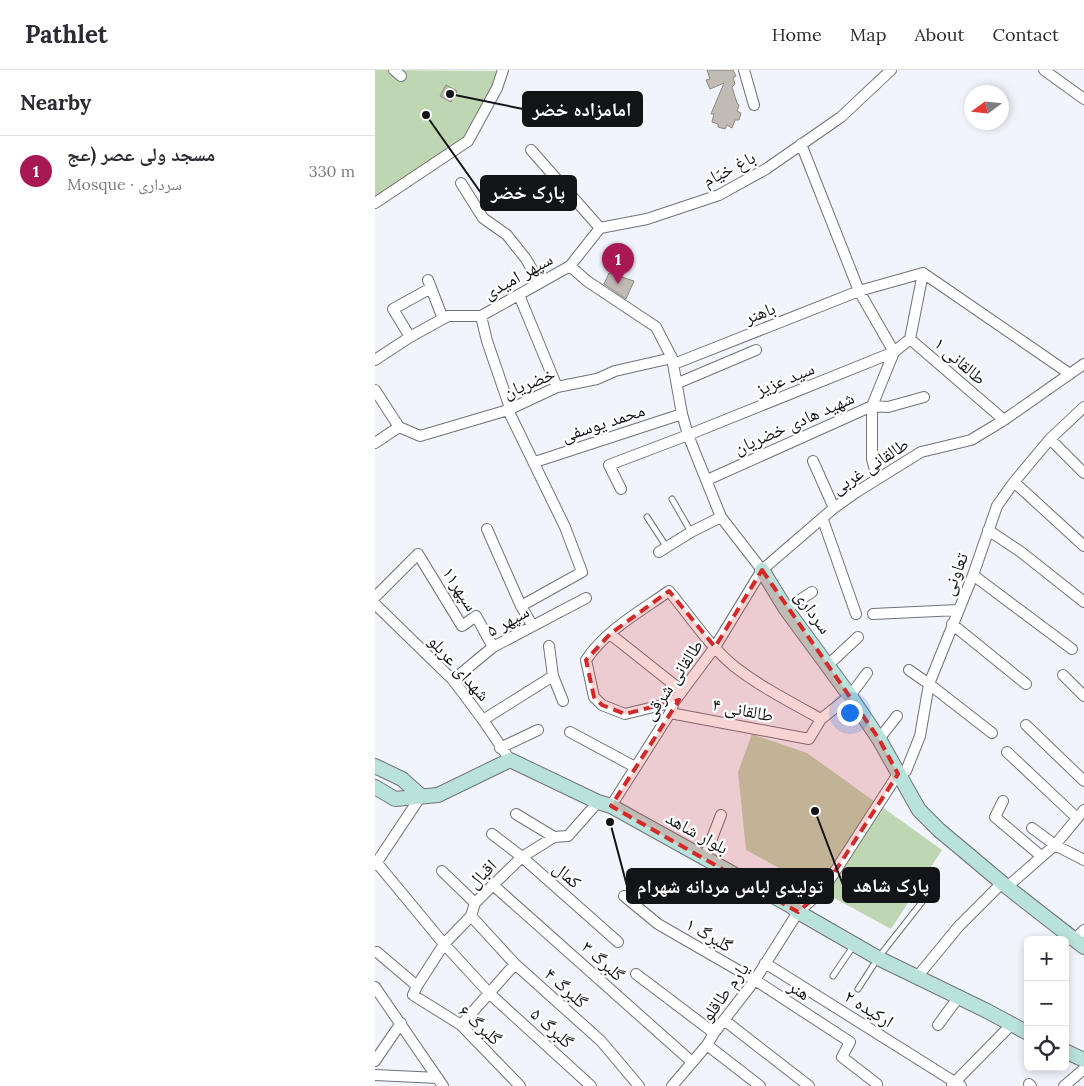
<!DOCTYPE html>
<html lang="en">
<head>
<meta charset="utf-8">
<style>
	body { margin:0; font-family:Lora,"Noto Naskh Arabic",serif; background:#f2f2f3; color:#2b2b33 }
	.controls { position:absolute; right:15px; bottom:15px; display:grid; overflow:hidden; border-radius:8px; box-shadow:0 2px 8px #0003 }
	.controls button { width:45px; height:45px; display:grid; place-items:center; padding:0; border:0; border-bottom:1px solid #e1e1e2; background:#fff; color:#2b2b33; font:25px sans-serif }
	.compass { position:absolute; left:589px; top:15px; width:45px; height:45px; border-radius:50%; background:#fff; box-shadow:0 2px 8px #0003; rotate:255deg }
	.you { position:absolute; left:474px; top:642px; width:18px; height:18px; margin:-12px; border:4px solid #fff; border-radius:50%; background:#1a73e8; box-shadow:0 0 0 8px #1a73e833 }
	.badge { display:grid; place-items:center; width:32px; height:32px; border-radius:50%; background:#a81855; color:#fff; font-size:16px; font-weight:700 }
	.pin { position:absolute; translate:-50% -41px; filter:drop-shadow(0 1px 2px #0008) }
	.pin::after { content:''; position:absolute; top:26px; width:18px; height:15px; background:inherit; clip-path:polygon(0 0,100% 0,50% 100%) }
	.list { margin:0; padding:0; list-style:none }
	h2 { display:flex; justify-content:space-between; align-items:center; height:65px; margin:0; padding:0 20px; font-size:21px }
	h2 small { font-size:16px; font-weight:400; color:#7c7c81 }
	.list li { display:grid; grid-template-columns:32px 1fr auto; gap:15px; align-items:center; box-sizing:border-box; height:70px; padding:0 20px; border-top:1px solid #e1e1e2 }
	.list b { display:block; font-size:19px; white-space:nowrap }
	.list p { margin:0; font-size:16px; white-space:nowrap; color:#7c7c81 }
	.list em { font-size:16px; font-style:normal; color:#7c7c81 }
	.icon { flex:none; width:28px; height:28px; fill:none; stroke:currentColor; stroke-width:2; stroke-linecap:round; stroke-linejoin:round }
	.map { position:relative; flex:none; width:709px; height:1016px; overflow:hidden }
	header { display:flex; align-items:center; gap:30px; box-sizing:border-box; height:70px; padding:0 25px; background:#fff; border-bottom:1px solid #e1e1e2 }
	header strong { font-size:24px }
	nav { display:flex; gap:28px; margin-inline-start:auto; font-size:18px }
	main { display:flex }
	aside { flex:1; background:#fff }
	.map>svg:first-child { display:block }
</style>
</head>
<body>
<header>
<strong>Pathlet</strong>
<nav><a>Home</a><a>Map</a><a>About</a><a>Contact</a></nav>
</header>
<main>
<aside>
<h2>Nearby<small></small></h2>
<ul class="list">
<li><span class="badge">1</span><div><b>مسجد ولی عصر (عج</b><p>Mosque · سرداری</p></div><em>330 m</em></li>
</ul>
</aside>
<div class="map">
<svg width="709" height="1016" viewBox="0 0 709 1016">
	<rect width="100%" height="100%" fill="#f2f4fc"/>
	<!-- green -->
	<path fill="#bfd6b2" d="M0 0 122 1 117 20 88 70 0 136Z
		M377 664 432 683 567 780 516 859 371 780 363 702Z"/>
	<!-- building -->
	<path fill="#c1bbb5" stroke="#8e8883" d="M332 0H358L361 6 358 8 360 14 357 17 362 33 364 35 362 41 366 43 364 50H360L357 58 352 55 350 59 343 57V54L337 52 339 44H336L349 13 335 19 331 10 335 9Z
		M71 15 82 21 76 32 65 26Z
		M234 203 259 211 251 229 229 214Z"/>
	<g fill="none" stroke-linecap="round" stroke-linejoin="round">
		<defs>
			<path id="service" d="M297 429 316 462
				M272 447 291 476
				M458 906 479 875
				M483 919 503 888 547 832"/>
			<path id="minor" d="M19 0 26 6
				M369 0 379 35
				M669 0 709 29
				M426 74 484 221 519 282
				M156 80 225 158
				M86 113 108 148 132 165 151 189 165 213
				M0 133 93 71 122 18 128 0
				M195 196 212 211 281 257 297 288 307 344 313 365 346 447 387 500
				M53 210 68 249
				M144 225 182 317
				M106 246 112 271 134 335 133 340 190 457 207 502 146 536
				M35 267 18 239 56 218
				M535 269 548 203
				M0 290 35 267 73 246H106L195 196 225 158 272 149 344 125 391 99 466 47 516 0
				M299 294 484 221 548 203 695 304
				M303 313 381 280
				M0 320 24 357
				M24 357 45 366 133 340 182 317 222 309 240 301 297 288
				M675 369 709 403
				M0 373 24 357
				M438 391 459 438
				M160 392 307 344
				M502 408 497 389V336L519 282
				M332 410 497 336 513 337 549 327
				M639 412 709 476
				M246 419 234 395 313 365 519 282 535 269 629 350
				M448 450 481 544
				M112 459 146 536 157 555
				M613 460 646 482 709 532
				M284 482 316 462 346 447
				M598 505 697 579
				M0 527 43 484 87 556 101 546 118 577
				M0 534 78 610 108 650 135 690
				M411 539 437 522
				M498 544 583 540
				M577 554 651 614
				M235 564 307 621
				M174 576 178 606 188 631
				M453 595 483 567
				M534 600 554 614 617 663
				M688 605 709 626
				M78 610 118 577 211 528
				M299 632 250 644 227 635 219 627 211 590C231 560 266 541 294 521 315 546 334 576 360 597 386 617 417 633 446 649
				M295 643 434 669 446 649 475 626 492 603
				M108 650 178 606
				M651 655 709 711
				M195 662 260 697
				M504 669 522 646
				M125 678 163 660
				M632 682 702 748
				M628 731 620 747 666 786
				M236 736 295 643 299 632 340 577 387 500 459 438 480 423 546 382 596 370 629 350 709 294
				M141 744 179 767
				M657 758 680 775 709 790
				M117 764 147 787 243 872
				M329 789 346 745
				M2 793 69 874 115 924 216 1016
				M0 795 46 726
				M67 801 100 833
				M118 815 317 992
				M632 817 680 775 709 740
				M249 826 283 854 380 910 475 972 467 987 502 1014
				M96 846 140 894 226 971 264 1016
				M700 869 709 860
				M2 882 42 916
				M390 893 586 1016
				M261 904 339 963
				M542 907 584 856 627 813
				M0 917 68 1016
				M349 950 434 1016
				M86 955 140 894
				M563 955 583 928
				M332 975 385 1016
				M0 991 26 953
				M0 1005 63 1008
				M654 1014 656 1016
				M577 1015 636 955
				M145 1016 86 955 38 925 42 916 69 874 96 846 100 833 118 815 147 787 179 767 193 766 223 732
				M297 1016 332 975 339 963 380 910 423 842 448 820 523 704 531 701 545 666 554 614 598 505 622 436 639 412 675 369 709 337
				M689 1016 709 999"/>
			<path id="secondary" d="M387 500 411 539 475 626 504 669 544 740 564 760 632 817 709 877
				M0 696 27 709 46 726
				M0 717 20 729 63 725 135 690 223 732 236 736 416 836 423 842 503 888 612 941 653 963
				M690 981 709 990"/>
		</defs>
		<!-- service casing -->
		<use href="#service" stroke="#71737a" stroke-width="7"/>
		<!-- minor casing -->
		<use href="#minor" stroke="#71737a" stroke-width="12"/>
		<!-- secondary casing -->
		<use href="#secondary" stroke="#71737a" stroke-width="16"/>
		<!-- service -->
		<use href="#service" stroke="#fff" stroke-width="5"/>
		<!-- minor -->
		<use href="#minor" stroke="#fff" stroke-width="10"/>
		<!-- secondary -->
		<use href="#secondary" stroke="#b9e2da" stroke-width="14"/>
	</g>
	<!-- marked area -->
	<path fill="#d62828" fill-opacity="0.2" stroke="#d62828" stroke-width="4" stroke-dasharray="10 6" stroke-linejoin="round" d="M387 500 504 669 523 704 448 820 423 842 236 736 304 630 250 644 227 635 219 627 211 590 235 564 294 521 340 577Z"/>
	<g text-anchor="middle" stroke-width="4.5" stroke-linejoin="round" paint-order="stroke">
		<!-- street labels -->
		<g font-size="18" fill="#131417" stroke="#fff">
			<text transform="translate(354 99) rotate(-27)" y="6">باغ خیّام</text>
			<text transform="translate(143 206) rotate(-29)" y="6">سپهر امیدی</text>
			<text transform="translate(385 243) rotate(-21)" y="6">باهنر</text>
			<text transform="translate(585 291) rotate(41)" y="6">طالقانی ۱</text>
			<text transform="translate(410 309) rotate(-22)" y="6">سید عزیز</text>
			<text transform="translate(154 313) rotate(-22)" y="6">خضریان</text>
			<text transform="translate(228 353) rotate(-18)" y="6">محمد یوسفی</text>
			<text transform="translate(419 353) rotate(-24)" y="6">شهید هادی خضریان</text>
			<text transform="translate(495 396) rotate(-33)" y="6">طالقانی غربی</text>
			<text transform="translate(580 504) rotate(-69)" y="6">تعاونی</text>
			<text transform="translate(85 519) rotate(57)" y="6">سپهر۱۱</text>
			<text transform="translate(438 542) rotate(54)" y="6">سرداری</text>
			<text transform="translate(133 551) rotate(-29)" y="6">سپهر ۵</text>
			<text transform="translate(84 598) rotate(48)" y="6">شهدای عربلو</text>
			<text transform="translate(298 610) rotate(-56)" y="6">طالقانی شرقی</text>
			<text transform="translate(368 640) rotate(11)" y="6">طالقانی ۴</text>
			<text transform="translate(322 763) rotate(29)" y="6">بلوار شاهد</text>
			<text transform="translate(107 804) rotate(-45)" y="6">اقبال</text>
			<text transform="translate(192 805) rotate(41)" y="6">کمال</text>
			<text transform="translate(334 865) rotate(30)" y="6">گلبرگ ۱</text>
			<text transform="translate(228 891) rotate(42)" y="6">گلبرگ ۳</text>
			<text transform="translate(191 918) rotate(42)" y="6">گلبرگ ۴</text>
			<text transform="translate(424 920) rotate(33)" y="6">هنر</text>
			<text transform="translate(350 922) rotate(-54)" y="6">یارم طاقلو</text>
			<text transform="translate(494 939) rotate(32)" y="6">ارکیده ۲</text>
			<text transform="translate(105 955) rotate(42)" y="6">گلبرگ ۶</text>
			<text transform="translate(177 958) rotate(42)" y="6">گلبرگ ۵</text>
		</g>
	</g>
	<!-- callouts -->
	<path fill="none" stroke="#131417" stroke-width="2" d="M75 24L148 39M51 45L106 123M440 741L468 815M235 752L252 816"/>
	<g fill="#131417" stroke="#fff" stroke-width="2">
		<circle cx="75" cy="24" r="5"/>
		<circle cx="51" cy="45" r="5"/>
		<circle cx="440" cy="741" r="5"/>
		<circle cx="235" cy="752" r="5"/>
	</g>
	<g fill="#131417" stroke="#131417" stroke-width="2">
		<rect x="148" y="22" width="119" height="34" rx="5"/>
		<rect x="106" y="106" width="95" height="34" rx="5"/>
		<rect x="468" y="798" width="96" height="34" rx="5"/>
		<rect x="252" y="799" width="206" height="34" rx="5"/>
	</g>
	<g font-size="19" text-anchor="middle" font-weight="bold" fill="#fff">
		<text x="207" y="46">امامزاده خضر</text>
		<text x="153" y="129">پارک خضر</text>
		<text x="516" y="822">پارک شاهد</text>
		<text x="355" y="823">تولیدی لباس مردانه شهرام</text>
	</g>
</svg>
<div class="controls">
<button>+</button>
<button>−</button>
<button><svg class="icon" aria-label="locate" viewBox="0 0 24 24"><circle cx="12" cy="12" r="6"/><path d="M12 2v4M12 18v4M2 12h4M18 12h4"/></svg></button>
</div>
<svg class="compass" viewBox="-18 -18 36 36"><path d="M0-13l5 13h-10z" fill="#e53935"/><path d="M0 13l5-13h-10z" fill="#7c7c81"/></svg>
<div class="you"></div>
<div class="pin badge" style="left:243px;top:214px">1</div>
</div>
</main>
</body>
</html>
